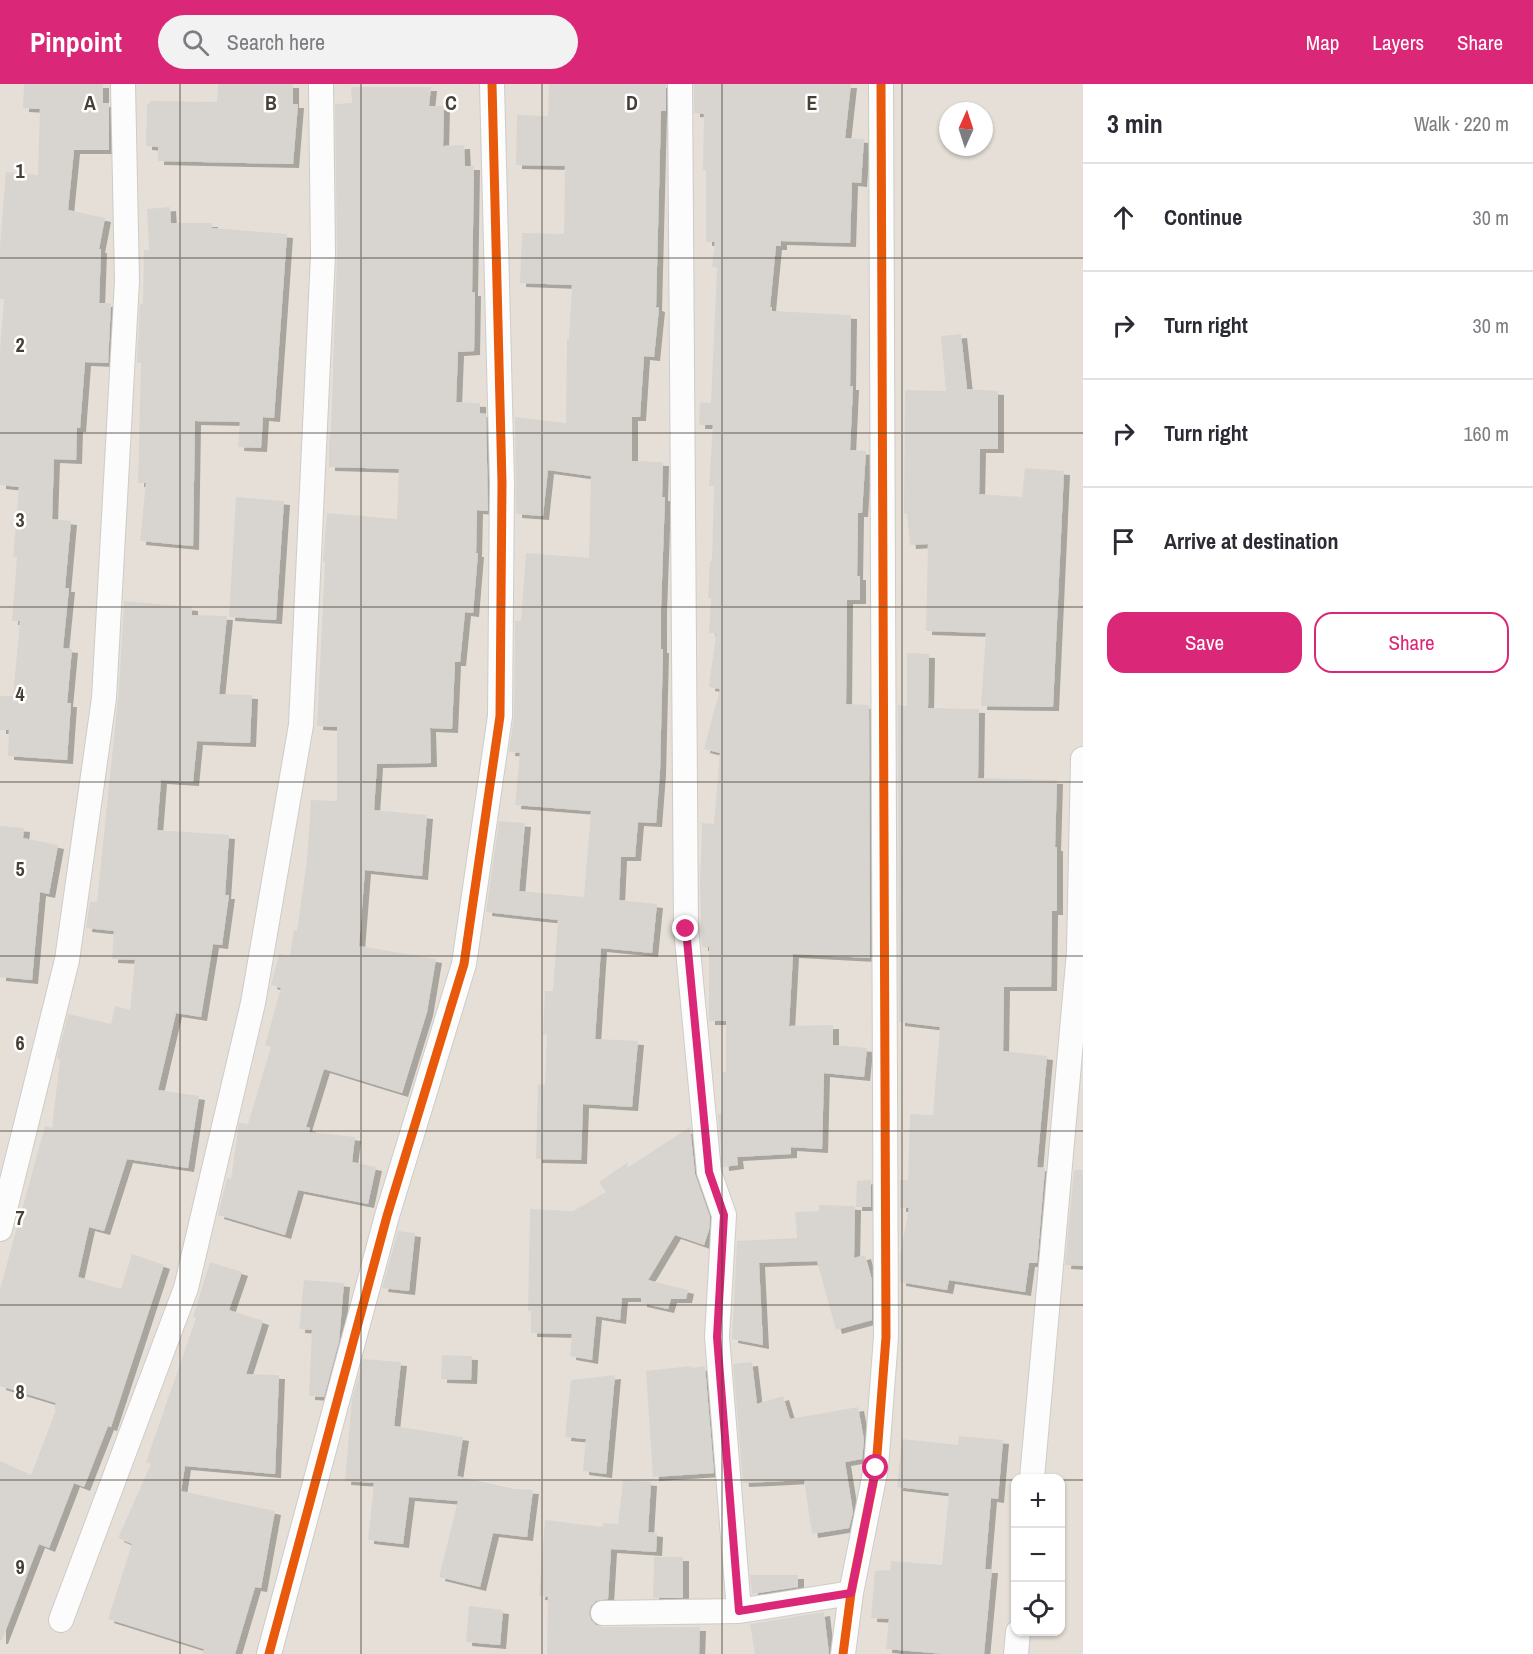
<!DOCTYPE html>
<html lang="en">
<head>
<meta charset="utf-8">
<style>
	body { margin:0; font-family:"Archivo Narrow",sans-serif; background:#f2f2f3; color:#2b2b33 }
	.controls { position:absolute; right:18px; bottom:18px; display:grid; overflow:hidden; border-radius:12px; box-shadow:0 2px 4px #0004 }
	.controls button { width:54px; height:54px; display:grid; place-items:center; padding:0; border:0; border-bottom:2px solid #e1e1e2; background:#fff; color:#2b2b33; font:30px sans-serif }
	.compass { position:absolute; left:939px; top:18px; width:54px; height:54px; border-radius:50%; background:#fff; box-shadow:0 2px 4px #0004; rotate:3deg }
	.stop { position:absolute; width:18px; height:18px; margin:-14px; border:4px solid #db2777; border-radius:50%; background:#fff }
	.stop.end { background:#db2777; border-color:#fff; box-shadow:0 2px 6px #0008 }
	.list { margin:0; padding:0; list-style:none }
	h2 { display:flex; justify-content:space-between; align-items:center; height:78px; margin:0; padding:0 24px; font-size:26px }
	h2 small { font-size:20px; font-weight:400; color:#7c7c81 }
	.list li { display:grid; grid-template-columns:39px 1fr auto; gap:18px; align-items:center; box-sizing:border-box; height:108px; padding:0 24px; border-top:2px solid #e1e1e2 }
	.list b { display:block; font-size:22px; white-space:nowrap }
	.list em { font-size:20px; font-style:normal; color:#7c7c81 }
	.actions { display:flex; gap:12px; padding:18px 24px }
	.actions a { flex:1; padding:14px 0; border:2px solid #db2777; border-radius:18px; text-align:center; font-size:21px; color:#db2777 }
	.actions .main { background:#db2777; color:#fff }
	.icon { flex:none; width:33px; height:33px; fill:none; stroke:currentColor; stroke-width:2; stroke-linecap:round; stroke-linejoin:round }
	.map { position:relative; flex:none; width:1083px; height:1570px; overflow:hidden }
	header { display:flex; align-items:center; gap:36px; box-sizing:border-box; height:84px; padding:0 30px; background:#db2777; color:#fff }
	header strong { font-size:28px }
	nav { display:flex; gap:33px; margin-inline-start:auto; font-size:21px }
	.search { width:420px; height:54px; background:#f2f2f3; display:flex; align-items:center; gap:15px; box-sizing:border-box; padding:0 21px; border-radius:33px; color:#7c7c81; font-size:22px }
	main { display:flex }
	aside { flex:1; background:#fff }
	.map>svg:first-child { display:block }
</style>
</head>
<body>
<header>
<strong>Pinpoint</strong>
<div class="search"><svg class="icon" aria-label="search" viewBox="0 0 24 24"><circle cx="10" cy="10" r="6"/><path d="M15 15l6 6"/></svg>Search here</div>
<nav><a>Map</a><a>Layers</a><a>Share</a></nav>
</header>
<main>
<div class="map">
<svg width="1083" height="1570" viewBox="0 0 1083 1570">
	<defs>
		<filter id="shadow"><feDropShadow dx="6" dy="4" stdDeviation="0" flood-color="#0004"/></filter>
	</defs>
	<rect width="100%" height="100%" fill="#f0eeea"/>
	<!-- residential -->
	<path fill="#e5dfd7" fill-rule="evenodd" d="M0 0H1083V1570H0ZM948 27H984V63H948ZM1016 1394H1060V1548H1016Z"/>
	<!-- building -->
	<path fill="#d8d5d1" filter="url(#shadow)" d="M24 0H103V19H109V66H74L68 126 105 134 99 165H101L99 219H111L108 279 85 278 80 344H77L76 376 54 375 52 435 71 437 65 504H69L63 564 72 565 67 619H71L67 676 8 672 9 646H0V612H13L20 537H12L17 473H13L19 403 0 401V266L4 215H0V162L6 88 38 91 40 25 23 24Z
		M218 0H293V20H298L293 80 158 77V63L146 62 147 20H150V17L217 18Z
		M549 0H666V27H661L656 223 659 224 654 273 644 272 640 333H632V377L663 378 662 413H665L661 524V565H663L660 687 656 739 638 738 635 773H621L619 816 657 820 652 869 601 864 595 955 638 957 632 1023 583 1020 581 1076 536 1075 538 1000 545 1001 547 951 543 950 545 907H553L558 836 486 828 499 737 525 739 519 807 584 813 591 727 515 721 520 669 509 668 514 632 515 537H521L526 469 589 474 591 392 548 386 543 432 516 430 515 333 566 339 567 255H569L572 201 520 199 522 149 564 150 565 82 516 81 517 31 548 32Z
		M694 0H851L845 54 864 55 861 99 852 98 850 159 781 157V162H776L770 223H772V227L851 231 850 302H853L850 366 866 367 862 429H858L857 492H860V516H847L846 620 869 621 870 874 793 870 789 942 833 941V961L867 964 864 993 824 989 822 1065 791 1063V1070L737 1073 738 1081 723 1083 718 1030 722 1029V988H726V937H709V863H702L700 801 702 739 714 740 720 669 704 665 720 605 709 603 716 549H709L711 514H708L710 477H712L714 402H709L713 341H699L700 318 711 319 717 184 712 183 715 158H706V86H703L704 30 694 29Z
		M351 3H431L429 22H444L443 62 464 61 465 82H474L472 208H475L474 267 458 268 456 318 480 319V329L486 330 488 427 477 426 476 469H478L473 529 465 528 460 578H455L452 645 430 644 431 679 377 680 374 726 427 731 422 792 365 786 359 862 436 875 427 928 402 1009 324 985 306 1043 310 1044 309 1048 355 1053 352 1078 376 1083 368 1120 298 1106 285 1151 218 1131 227 1094 231 1095 239 1039 248 1040 271 963 265 961 281 904 271 901 279 870 290 872 294 846 297 847 307 776 311 716 337 717V643L317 642 325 478 323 477 327 429 397 435 399 385 329 383V360L331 344 337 171 335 20 352 19Z
		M170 123 171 139H212V144L287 150 274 334 263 333 261 364 238 363 240 338 195 337 193 462 140 457 146 399H138L141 279H137L140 220H143L144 166H149L147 125Z
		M961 250 967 305 998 307V365H980L979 410 1022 413 1025 384 1064 387 1053 623 981 622 986 549 926 547 928 460 910 461 907 430H904L905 306 946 307 941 252Z
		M236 413 284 417 276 536 229 533Z
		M124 517 192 523V531L227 532 219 610 252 611 250 659 197 657 193 698 161 696 157 746 229 751 225 811H229L222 861 213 860 201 933 176 929 158 1006 199 1012 188 1084 127 1075 104 1147 89 1143 78 1193 121 1205 132 1170 164 1181 111 1343 108 1342 84 1403 74 1399 49 1464 39 1460 2 1556H0V1377L31 1391 56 1326 54 1325 56 1319 0 1302V1205L45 1042 52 1044 60 976 57 975 68 930 111 940 115 922 130 926 135 876 112 875 114 847 86 844 90 818H97L119 605Z
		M907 569 929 570 928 624 979 625 978 694 1057 696 1055 763H1057V827H1052L1051 903H1004L1003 967 1047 972 1037 1083 1045 1084 1037 1179H1029L1025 1208 949 1196 947 1206 900 1198V1172L909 1124H900V1096H908L910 1030 933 1031 940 943 899 938 898 621 907 622Z
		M0 742 24 744 23 754 58 761 49 810 40 808 32 896 0 893Z
		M690 1043 695 1090 710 1133 709 1146 704 1161 675 1151 648 1196 688 1206 686 1215H671L668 1225 641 1219V1214H622L620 1236 596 1232 592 1276 570 1272 572 1250 531 1249V1227H528L530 1125 573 1127 606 1108 599 1098 628 1078 627 1084Z
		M1074 1086H1083V1182L1065 1181Z
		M871 1096V1123H856L857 1097Z
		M819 1121 855 1122 854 1174 865 1171 872 1196V1236L836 1246 817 1177 759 1179 763 1261 732 1255 737 1157 797 1154 795 1128 819 1127Z
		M398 1147 415 1149 409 1207 382 1204Z
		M210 1178 242 1188 229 1226 263 1237 246 1290 279 1291 275 1390 185 1382 181 1407 275 1427 261 1504 255 1503 235 1570H203L204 1565 108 1535 132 1460 118 1454 151 1380 146 1378 196 1234 193 1233Z
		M304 1196 344 1199 339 1257 324 1313 309 1312 312 1246 299 1245Z
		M442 1271 472 1272 471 1296 441 1295Z
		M363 1275 401 1278 394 1342 463 1353 457 1392 514 1405 533 1406 527 1453 493 1449 480 1503 439 1493 458 1417 409 1413 403 1460 368 1456 374 1399 345 1397 352 1315Z
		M752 1278 757 1320 783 1312 790 1335 858 1323 864 1356 862 1375 845 1378 853 1428 849 1444 812 1450 804 1396 743 1399 733 1280Z
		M691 1282 692 1284 705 1282 714 1389 653 1393 646 1287Z
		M615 1291 606 1390 583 1387 586 1355 565 1353 571 1296Z
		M959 1352 1003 1356 998 1415 991 1414 985 1485H992L984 1570H945L886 1565 889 1535 871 1534 875 1487 890 1486 891 1477 942 1481 949 1409 897 1403 902 1355 958 1361Z
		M623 1396 651 1398 648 1448 657 1449 656 1468 611 1465 608 1515 596 1517 591 1522 589 1529 591 1536 596 1541 603 1543H700L699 1570H547L548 1513 539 1512 545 1436 603 1443V1439L618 1440Z
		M654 1473H683V1514H653Z
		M750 1491H798V1503L752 1510Z
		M469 1522 503 1526 500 1561 466 1558Z
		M824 1528 829 1570H755L750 1540Z"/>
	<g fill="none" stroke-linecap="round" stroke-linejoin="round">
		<defs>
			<path id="minor" d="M680 0 686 845 709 1088 724 1131 717 1253 739 1527
				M0 1145 67 876 104 614 127 197 123 0
				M1032 1394 1079 868 1083 675
				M603 1529 739 1527 851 1509
				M61 1536 186 1204 253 919 301 641 323 171 321 0
				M269 1570 387 1132 464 880 500 632 502 399 492 0
				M843 1570 851 1509 876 1384 886 1253 881 0
				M1016 1570 1018 1548"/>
		</defs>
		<!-- minor casing -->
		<use href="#minor" stroke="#ceccc7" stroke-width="26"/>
		<!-- minor -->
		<use href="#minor" stroke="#fdfcfc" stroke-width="24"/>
		<defs>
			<path id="cycleway" d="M269 1570 387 1132 464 880 500 632 502 399 492 0
				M843 1570 851 1509 876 1384 886 1253 881 0"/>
		</defs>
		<!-- cycleway casing -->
		<use href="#cycleway" stroke="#fff" stroke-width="13"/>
		<!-- cycleway -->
		<use href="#cycleway" stroke="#e8590c" stroke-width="9"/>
	</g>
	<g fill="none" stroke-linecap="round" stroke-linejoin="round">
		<!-- route -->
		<path stroke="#db2777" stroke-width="8" d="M686 845 709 1088 724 1131 717 1253 739 1527 851 1509 876 1384"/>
	</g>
	<!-- grid -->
	<path fill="none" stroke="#473f35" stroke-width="1.5" stroke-opacity="0.55" d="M180 0V1570M361 0V1570M542 0V1570M722 0V1570M902 0V1570M0 174H1083M0 349H1083M0 523H1083M0 698H1083M0 872H1083M0 1047H1083M0 1221H1083M0 1396H1016M1060 1396H1083"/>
	<g font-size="20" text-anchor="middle" font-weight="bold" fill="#473f35" stroke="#fff" stroke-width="5" stroke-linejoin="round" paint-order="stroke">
		<text x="90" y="26">A</text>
		<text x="271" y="26">B</text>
		<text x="451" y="26">C</text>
		<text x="632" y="26">D</text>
		<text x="812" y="26">E</text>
		<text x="20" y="94">1</text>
		<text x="20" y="268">2</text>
		<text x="20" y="443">3</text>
		<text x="20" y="617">4</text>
		<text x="20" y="792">5</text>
		<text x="20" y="966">6</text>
		<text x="20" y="1141">7</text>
		<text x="20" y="1315">8</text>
		<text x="20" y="1490">9</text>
	</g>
</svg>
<div class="controls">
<button>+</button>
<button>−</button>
<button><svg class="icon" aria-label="locate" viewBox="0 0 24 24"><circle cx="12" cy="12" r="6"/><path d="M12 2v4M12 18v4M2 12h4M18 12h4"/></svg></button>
</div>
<svg class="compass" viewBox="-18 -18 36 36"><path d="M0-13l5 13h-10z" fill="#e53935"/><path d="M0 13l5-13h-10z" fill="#7c7c81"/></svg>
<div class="stop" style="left:876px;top:1384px"></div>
<div class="stop end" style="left:686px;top:845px"></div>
</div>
<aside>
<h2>3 min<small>Walk · 220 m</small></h2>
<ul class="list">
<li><svg class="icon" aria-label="ahead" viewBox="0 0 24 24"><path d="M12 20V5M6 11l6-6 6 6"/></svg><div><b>Continue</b></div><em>30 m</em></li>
<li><svg class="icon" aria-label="right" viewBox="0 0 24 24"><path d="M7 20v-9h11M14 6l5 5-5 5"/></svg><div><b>Turn right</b></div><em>30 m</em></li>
<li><svg class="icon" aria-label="right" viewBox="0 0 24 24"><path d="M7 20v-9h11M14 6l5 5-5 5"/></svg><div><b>Turn right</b></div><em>160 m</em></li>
<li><svg class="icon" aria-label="arrive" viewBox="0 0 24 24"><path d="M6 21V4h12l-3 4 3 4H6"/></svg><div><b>Arrive at destination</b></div></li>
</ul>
<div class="actions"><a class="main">Save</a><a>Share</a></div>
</aside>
</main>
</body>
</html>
